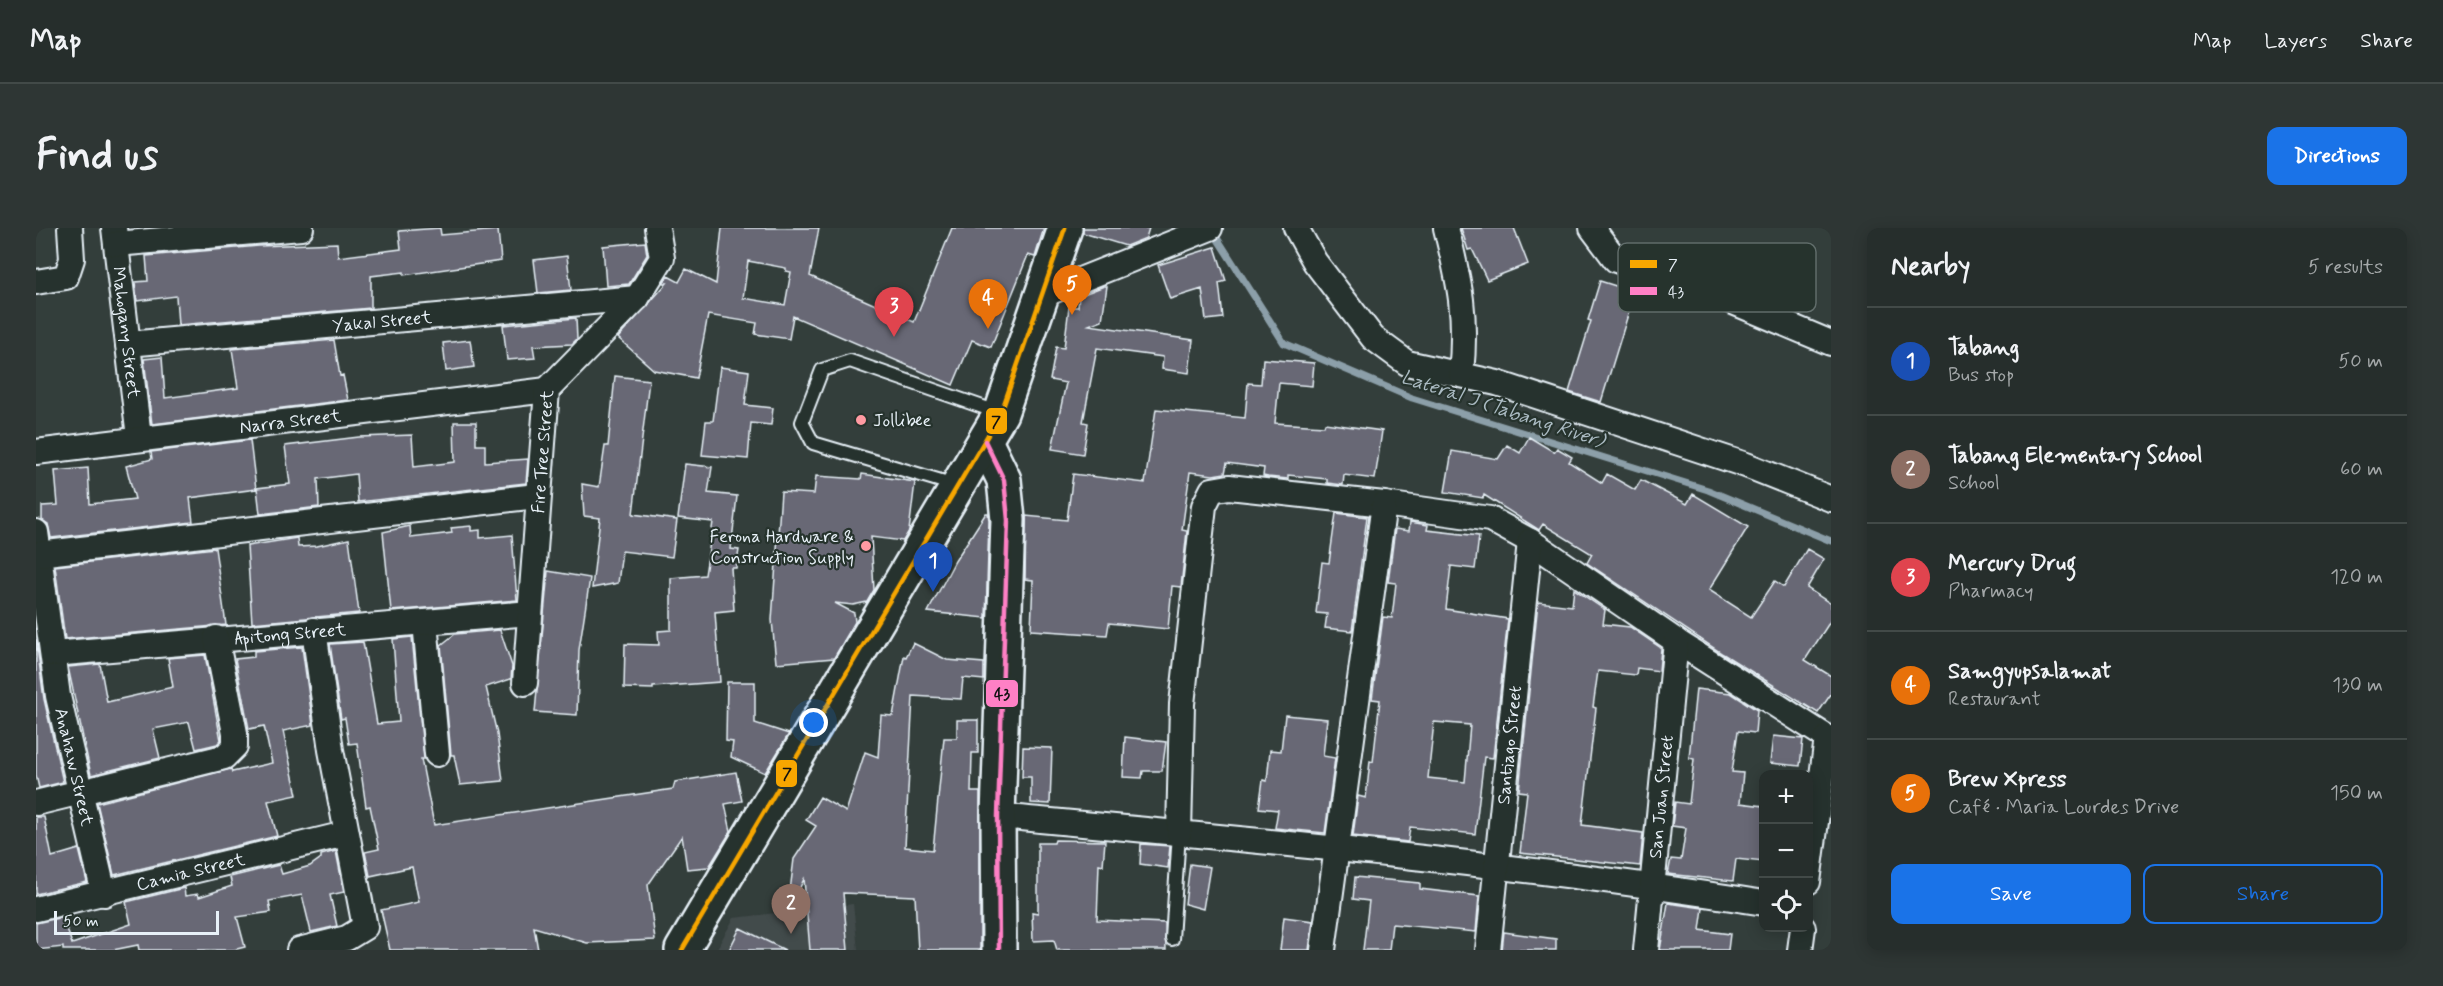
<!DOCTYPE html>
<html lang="en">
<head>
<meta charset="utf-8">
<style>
	body { margin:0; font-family:Mynerve,sans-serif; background:#2e3634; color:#f1f3f6 }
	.controls { position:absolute; right:18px; bottom:18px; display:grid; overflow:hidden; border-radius:12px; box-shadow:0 3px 15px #0003 }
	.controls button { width:54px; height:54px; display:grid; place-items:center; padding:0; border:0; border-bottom:2px solid #424a48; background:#262e2c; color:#f1f3f6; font:30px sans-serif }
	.scale { position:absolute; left:18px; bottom:15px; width:165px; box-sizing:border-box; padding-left:6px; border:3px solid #e8f1f8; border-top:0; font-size:16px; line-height:21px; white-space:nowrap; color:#e8f1f8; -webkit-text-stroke:4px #26332d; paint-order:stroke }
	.you { position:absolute; left:778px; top:495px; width:21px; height:21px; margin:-15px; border:4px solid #fff; border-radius:50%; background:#1a73e8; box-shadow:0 0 0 9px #1a73e833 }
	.badge { display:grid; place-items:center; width:39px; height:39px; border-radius:50%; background:#1a73e8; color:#fff; font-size:20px; font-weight:700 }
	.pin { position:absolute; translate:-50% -50px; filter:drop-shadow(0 2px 3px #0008) }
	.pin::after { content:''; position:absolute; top:32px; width:21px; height:18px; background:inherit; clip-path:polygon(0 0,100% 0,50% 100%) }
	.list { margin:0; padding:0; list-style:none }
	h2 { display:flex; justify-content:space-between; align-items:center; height:78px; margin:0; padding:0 24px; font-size:26px }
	h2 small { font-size:20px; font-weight:400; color:#a4a8a9 }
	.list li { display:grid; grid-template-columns:39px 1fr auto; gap:18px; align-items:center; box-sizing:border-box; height:108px; padding:0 24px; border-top:2px solid #424a48 }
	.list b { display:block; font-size:22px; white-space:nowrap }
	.list p { margin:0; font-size:20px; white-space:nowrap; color:#a4a8a9 }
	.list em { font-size:20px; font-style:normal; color:#a4a8a9 }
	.actions { display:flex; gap:12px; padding:18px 24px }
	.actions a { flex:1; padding:14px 0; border:2px solid #1a73e8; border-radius:12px; text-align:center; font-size:21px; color:#1a73e8 }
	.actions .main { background:#1a73e8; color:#fff }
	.icon { flex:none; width:33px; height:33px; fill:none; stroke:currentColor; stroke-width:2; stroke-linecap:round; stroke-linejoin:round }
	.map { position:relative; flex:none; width:1795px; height:722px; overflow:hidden; border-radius:12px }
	header { display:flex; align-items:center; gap:36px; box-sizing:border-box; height:84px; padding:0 30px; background:#262e2c; border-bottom:2px solid #424a48 }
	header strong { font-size:28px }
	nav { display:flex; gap:33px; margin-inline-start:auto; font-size:21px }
	.intro { display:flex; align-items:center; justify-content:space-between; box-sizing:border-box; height:144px; padding:0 36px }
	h1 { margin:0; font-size:42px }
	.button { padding:15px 27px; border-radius:12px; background:#1a73e8; color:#fff; font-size:21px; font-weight:700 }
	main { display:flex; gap:36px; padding:0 36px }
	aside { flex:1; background:#262e2c; border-radius:12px; box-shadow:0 3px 15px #0003 }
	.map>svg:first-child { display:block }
</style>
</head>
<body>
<header>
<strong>Map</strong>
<nav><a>Map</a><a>Layers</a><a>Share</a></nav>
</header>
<div class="intro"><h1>Find us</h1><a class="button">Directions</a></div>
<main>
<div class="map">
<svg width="1795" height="722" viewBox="0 0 1795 722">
	<rect width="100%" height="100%" fill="#333e3b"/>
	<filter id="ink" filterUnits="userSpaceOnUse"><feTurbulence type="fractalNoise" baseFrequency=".0167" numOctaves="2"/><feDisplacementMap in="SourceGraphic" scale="12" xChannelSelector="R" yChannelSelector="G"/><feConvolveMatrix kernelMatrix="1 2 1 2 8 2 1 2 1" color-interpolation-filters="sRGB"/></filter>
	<g filter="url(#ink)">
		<!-- built -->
		<path fill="#434b4c" d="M817 676 822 722H680L698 690Z"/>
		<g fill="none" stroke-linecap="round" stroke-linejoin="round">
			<!-- stream -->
			<path stroke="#8c9fa9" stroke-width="7" d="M1181 10 1248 115 1376 170 1672 262 1795 313"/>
		</g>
		<!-- building -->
		<path fill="#686874" stroke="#e8f1f8" stroke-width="1.5" fill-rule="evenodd" d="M404 0 405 7 462 2 465 33 368 47V44L335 48V80L142 97 140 68 101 73 99 54 112 53 110 28 223 18 301 15 302 29 365 21 363 3Z
			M686 0H783L774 48 878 94 916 0H1008L999 29 992 27 955 119 936 112 917 157 757 88 753 111 719 106 721 95 672 87 660 150 618 142 582 110 631 55H627L632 48 643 54 650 41 680 56ZM712 33 750 40V43L755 44 749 77 707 70Z
			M1047 0H1113L1110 10 1090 18 1047 5Z
			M1425 0H1478L1492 36 1451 52 1436 21 1432 22Z
			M609 14 611 27 593 56 570 58 567 18Z
			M1179 19 1190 53 1183 55 1187 90 1170 92 1166 61 1134 71 1122 37Z
			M531 28 535 62 502 65 498 32Z
			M1564 53 1599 64 1565 174 1533 164 1555 93 1552 92Z
			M1068 58H1071L1066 92 1053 97 1157 112 1153 145 1126 141 1127 129 1061 120 1047 194 1052 195 1047 226 1016 221 1030 155 1014 152 1020 119 1028 120 1033 79H1042L1043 68Z
			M540 90 541 111 536 116 497 118 499 130 471 132 467 97Z
			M298 112 304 148 307 147 312 172 116 196 108 131 126 129 129 170 202 160 196 121Z
			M434 112 438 139 410 143 407 115Z
			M1227 131 1278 135 1276 158 1243 155 1239 195 1288 198 1289 195 1346 203 1339 251 1308 247 1307 257 1291 255V251L1252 247V251L1232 249 1227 248 1228 240 1191 235 1189 245 1177 247 1154 244 1146 302 1151 303 1145 359 1136 358 1132 401 1073 395 1071 407 995 402 997 352 989 351 990 288 1031 292 1037 246 1109 255 1120 181 1209 190 1212 155 1225 156Z
			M684 139 713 143 709 177 737 180 735 197 715 195 712 231 666 227 670 193H677Z
			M579 148 613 152 597 286 641 292 636 329 586 323 582 355 556 360 564 290 548 288 546 256 563 259 569 218H572Z
			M418 194H440V217H449V234L492 231 490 255 322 274 320 246 282 251 283 279 224 286 221 260 254 256 249 218 323 209 376 207 378 239 419 234Z
			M1493 209 1518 224 1521 220 1536 229 1533 234 1566 255 1571 246 1599 262 1605 252 1651 276 1657 266 1712 299 1673 362 1715 389 1739 353 1748 359 1771 321 1788 331 1771 360 1795 376V392L1769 432 1795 448V466L1782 485 1687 426 1551 335 1556 326 1507 296 1503 302 1448 267 1447 270 1409 264 1416 223 1462 231 1471 217 1484 225Z
			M214 212 220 261 154 270 157 294 15 310 12 296 6 292V278L22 277 19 243 52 240 54 276 99 271 90 238 116 231 115 224Z
			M649 236 676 239 672 265 701 268 695 321 703 322 700 340H695L698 382 679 384 684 454 617 459V461L588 460 589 416 623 417 622 403 635 402V350L669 347 677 294 642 290Z
			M826 246 879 254 873 303 867 313 835 309 838 362 831 374 817 377 799 375 818 385 819 394 798 430 740 435 736 392 745 264 778 266 780 248 825 251Z
			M950 285H952L953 293 950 390 892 384 919 333Z
			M1300 285 1331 289 1316 403 1289 400 1291 386 1280 385 1286 334 1293 335Z
			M1374 294 1392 297 1391 302 1443 308 1439 341 1415 338 1410 381 1472 391 1457 530 1448 529 1439 606 1374 599 1372 614 1317 608 1322 568 1330 570 1334 533 1337 534 1344 472 1336 471 1347 389 1356 390 1360 355 1352 354 1359 301 1373 303ZM1398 494 1434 497 1429 554 1392 550Z
			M374 298 375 310 416 305 415 300 435 298V303L444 302V310L476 307 481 372 355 383 347 304Z
			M261 310 262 319 281 318 313 311 323 385 216 395 211 318Z
			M179 320 190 397 29 411 19 338Z
			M512 343 554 350 543 422 541 487 499 484Z
			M1538 361 1569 382 1567 396 1594 399 1625 420 1623 443 1601 440 1600 447 1562 443 1557 479 1560 480 1546 597 1607 605 1604 638 1484 625 1491 564 1483 563 1502 374 1536 378Z
			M464 402 476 438 475 451 450 459 461 506 467 553 424 557 418 527H415L405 417 419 406Z
			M376 409 388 531H385L398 597 637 561 639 554 700 544 706 573 689 576 695 603 673 639 651 641 646 608 612 657 619 712 551 715 498 699 502 722H354L345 682 383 674 376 639 334 648 329 624 343 621 334 578 330 579 321 515 313 516 309 490 305 491 294 416 327 414 341 496 363 494 357 411Z
			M0 411 8 471 27 554 3 560 0 547Z
			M877 415 911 432 948 435V452L927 450 925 471 877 468 869 619 897 622 908 510H921V492H942V525H936L935 564H944V722H882L879 668 807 665 812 722H774L768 651 754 680 752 679 758 631 780 598 770 592 784 569 810 584 829 524 842 529 845 487 857 488 868 428 870 429Z
			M266 419 277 497 247 503 261 567 232 573 241 608 78 647 61 575 195 541 196 544 236 535 228 498 213 501 199 431 218 429V423Z
			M169 427 185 512 181 516 160 521 153 494 117 501 124 530 55 547 32 439 64 436 71 474 137 459 132 430Z
			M691 454H719V495L753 506 729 545 695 529 697 514 690 513Z
			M1660 461 1695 465 1721 482 1719 505 1702 503 1696 544 1707 545 1704 575 1728 578V634L1700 631 1697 653 1632 646 1635 631 1645 632 1650 600 1636 598 1639 574 1653 576 1658 531 1653 530Z
			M1249 487 1291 491 1287 528 1299 530 1289 605 1239 600 1242 582 1223 580 1227 552 1231 553 1234 522 1245 523Z
			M1737 508 1767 511 1764 538 1734 535Z
			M1089 509 1130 514 1126 543H1107L1106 550 1087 549Z
			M987 519 1016 520 1014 576 995 575V549H986Z
			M0 589H8L16 629 43 621 51 654 0 666Z
			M1019 612 1069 613 1067 637 1063 636 1061 692 1129 695 1130 722H1021L1018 712 997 713 996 684 1002 685V615H1018Z
			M1105 616 1134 618 1132 640 1104 636Z
			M300 623 308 664 294 667 301 698 275 704 266 667 233 673 235 684 201 689 209 719 197 722H103L102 717 77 722H27V719L0 722V695L27 689 36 716 95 696 90 674 148 660 149 668 162 666 163 669 196 658 194 649 243 637 246 646 274 638 285 630V627Z
			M1154 636 1174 639 1167 681 1149 676Z
			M1319 649 1384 655V661L1443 668 1440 704 1356 696 1353 722H1327L1333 673 1317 671Z
			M1632 675 1667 680 1664 702 1694 706 1692 722H1624Z
			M1248 689 1277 693 1273 722H1244Z
			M704 700 749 722H693Z
			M1468 704 1520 711V722H1466Z"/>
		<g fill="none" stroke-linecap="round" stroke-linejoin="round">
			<defs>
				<path id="lane" d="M922 258 777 215 766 194 786 142 814 133 964 185
					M1136 711 1143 605"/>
				<g id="street">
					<path id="s1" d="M78 0 103 209"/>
					<path d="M1260 0 1279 34 1337 110 1371 135 1461 155 1710 237 1795 271"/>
					<path d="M1410 0C1424 56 1431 87 1425 146"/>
					<path d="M1556 0 1580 32 1678 66 1795 115"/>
					<path d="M80 16 265 0"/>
					<path d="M0 54 30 49 36 31 34 0"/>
					<path d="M1004 68 1174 0"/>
					<path id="s2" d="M92 116 601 70"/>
					<path id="s3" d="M0 224 511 162"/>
					<path id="s4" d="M0 304 22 468 68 666"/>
					<path d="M2 326 501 268"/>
					<path d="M389 394 401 526"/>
					<path id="s5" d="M17 426 494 385"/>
					<path id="s6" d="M489 455 511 162 601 70 626 30 621 0"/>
					<path d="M0 575 188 529 199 518V505L180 410"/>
					<path d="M962 588C1218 612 1474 635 1728 675"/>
					<path d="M1143 605 1146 476 1168 278 1176 262 1193 259 1348 276 1454 291 1494 313 1640 413 1795 512"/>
					<path d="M1772 654 1791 510"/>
					<path id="s7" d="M0 681 309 606"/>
					<path d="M263 722 311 710 329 699 295 522 278 402"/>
					<path d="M1287 722 1348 276"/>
					<path id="s8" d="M1452 722 1494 313"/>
					<path id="s9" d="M1610 722 1640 413"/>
					<path d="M1764 722 1767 700"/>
				</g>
				<path id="secondary" d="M949 213 968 252 972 292 962 588 963 722"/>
				<path id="highway" d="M646 722 965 185 1029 0"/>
			</defs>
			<!-- lane casing -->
			<use href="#lane" stroke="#e8f1f8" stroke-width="16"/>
			<!-- street casing -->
			<use href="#street" stroke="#e8f1f8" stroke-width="28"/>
			<!-- secondary casing -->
			<use href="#secondary" stroke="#e8f1f8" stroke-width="38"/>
			<!-- highway casing -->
			<use href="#highway" stroke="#e8f1f8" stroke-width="38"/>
			<!-- lane -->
			<use href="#lane" stroke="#26332d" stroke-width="12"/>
			<!-- street -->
			<use href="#street" stroke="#26332d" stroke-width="24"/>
			<!-- secondary -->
			<use href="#secondary" stroke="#26332d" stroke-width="33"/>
			<!-- highway -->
			<use href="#highway" stroke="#26332d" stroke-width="33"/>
			<defs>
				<path id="bus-1" d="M646 722 965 185 1029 0"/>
				<path id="bus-2" d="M949 213 968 252 972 292 962 588 963 722"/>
			</defs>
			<!-- bus-1 casing -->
			<use href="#bus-1" stroke="#26332d" stroke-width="9"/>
			<!-- bus-2 casing -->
			<use href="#bus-2" stroke="#26332d" stroke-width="9"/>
			<!-- bus-1 -->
			<use href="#bus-1" stroke="#f7a600" stroke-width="4.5"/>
			<!-- bus-2 -->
			<use href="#bus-2" stroke="#ff80c5" stroke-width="4.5"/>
		</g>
	</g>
	<!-- markers -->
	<g fill="#ff9aa2" stroke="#26332d" stroke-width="2">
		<circle cx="825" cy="192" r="6"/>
		<circle cx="830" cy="318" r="6"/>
	</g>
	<g text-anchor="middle" stroke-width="4.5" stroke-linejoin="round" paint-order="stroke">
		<!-- street labels -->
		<g font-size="18" fill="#e8f1f8" stroke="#26332d">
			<text dy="6" stroke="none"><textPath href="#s2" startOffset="255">Yakal Street</textPath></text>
			<text dy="6" stroke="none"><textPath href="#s1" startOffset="105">Mahogany Street</textPath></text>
			<text dy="6" stroke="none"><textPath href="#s3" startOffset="256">Narra Street</textPath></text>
			<text dy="6" stroke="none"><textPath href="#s6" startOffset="232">Fire Tree Street</textPath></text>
			<text dy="6" stroke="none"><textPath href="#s5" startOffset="238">Apitong Street</textPath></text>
			<text dy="6" stroke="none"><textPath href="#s8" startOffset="206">Santiago Street</textPath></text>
			<text dy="6" stroke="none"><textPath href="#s4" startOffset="238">Anahaw Street</textPath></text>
			<text dy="6" stroke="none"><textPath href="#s9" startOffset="154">San Juan Street</textPath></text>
			<text dy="6" stroke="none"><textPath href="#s7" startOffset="159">Camia Street</textPath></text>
		</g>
		<!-- poi labels -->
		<g font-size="18" fill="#e8f1f8" stroke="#26332d" text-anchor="start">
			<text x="837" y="198">Jollibee</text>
			<text x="818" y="314" text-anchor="end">Ferona Hardware &amp;<tspan x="818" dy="21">Construction Supply</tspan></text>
		</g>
		<!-- water labels -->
		<g font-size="20" font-style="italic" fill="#abbbc3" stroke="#26332d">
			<text transform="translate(1467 180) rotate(18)" y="7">Lateral J (Tabang River)</text>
		</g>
	</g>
	<!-- legend -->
	<rect x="1582" y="15" width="198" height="69" rx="9" fill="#26332d" stroke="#606c6a" stroke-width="1.5"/>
	<rect x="1594" y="32" width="27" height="8" fill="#f7a600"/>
	<rect x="1594" y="59" width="27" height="8" fill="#ff80c5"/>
	<g font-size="16" fill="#e8f1f8">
		<text x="1632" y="42">7</text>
		<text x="1632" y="69">43</text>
	</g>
	<g stroke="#26332d" stroke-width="2">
		<rect x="949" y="179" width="23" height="28" rx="6" fill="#f7a600"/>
		<rect x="949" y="451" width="34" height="29" rx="6" fill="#ff80c5"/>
		<rect x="739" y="531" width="23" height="29" rx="6" fill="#f7a600"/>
	</g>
	<g font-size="16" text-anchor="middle" font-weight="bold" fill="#111">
		<text x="960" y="199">7</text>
		<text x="966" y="471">43</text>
		<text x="751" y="551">7</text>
	</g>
</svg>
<div class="controls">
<button>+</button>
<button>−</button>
<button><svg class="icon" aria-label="locate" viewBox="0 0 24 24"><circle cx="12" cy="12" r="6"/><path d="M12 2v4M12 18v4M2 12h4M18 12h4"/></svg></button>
</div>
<div class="scale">50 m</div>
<div class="you"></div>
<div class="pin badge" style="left:897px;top:364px;background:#1a4fb4">1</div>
<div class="pin badge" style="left:755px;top:706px;background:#8d6e63">2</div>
<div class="pin badge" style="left:858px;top:109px;background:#e0444e">3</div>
<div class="pin badge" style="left:952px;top:101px;background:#e8710a">4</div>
<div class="pin badge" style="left:1036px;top:87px;background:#e8710a">5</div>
</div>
<aside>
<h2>Nearby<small>5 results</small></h2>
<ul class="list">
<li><span class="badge" style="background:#1a4fb4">1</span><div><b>Tabang</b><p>Bus stop</p></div><em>50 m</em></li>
<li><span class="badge" style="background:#8d6e63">2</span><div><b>Tabang Elementary School</b><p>School</p></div><em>60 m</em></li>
<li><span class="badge" style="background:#e0444e">3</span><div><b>Mercury Drug</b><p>Pharmacy</p></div><em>120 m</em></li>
<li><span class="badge" style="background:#e8710a">4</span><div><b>Samgyupsalamat</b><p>Restaurant</p></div><em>130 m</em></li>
<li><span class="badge" style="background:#e8710a">5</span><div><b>Brew Xpress</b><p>Café · Maria Lourdes Drive</p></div><em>150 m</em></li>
</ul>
<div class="actions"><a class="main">Save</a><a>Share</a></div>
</aside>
</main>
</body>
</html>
